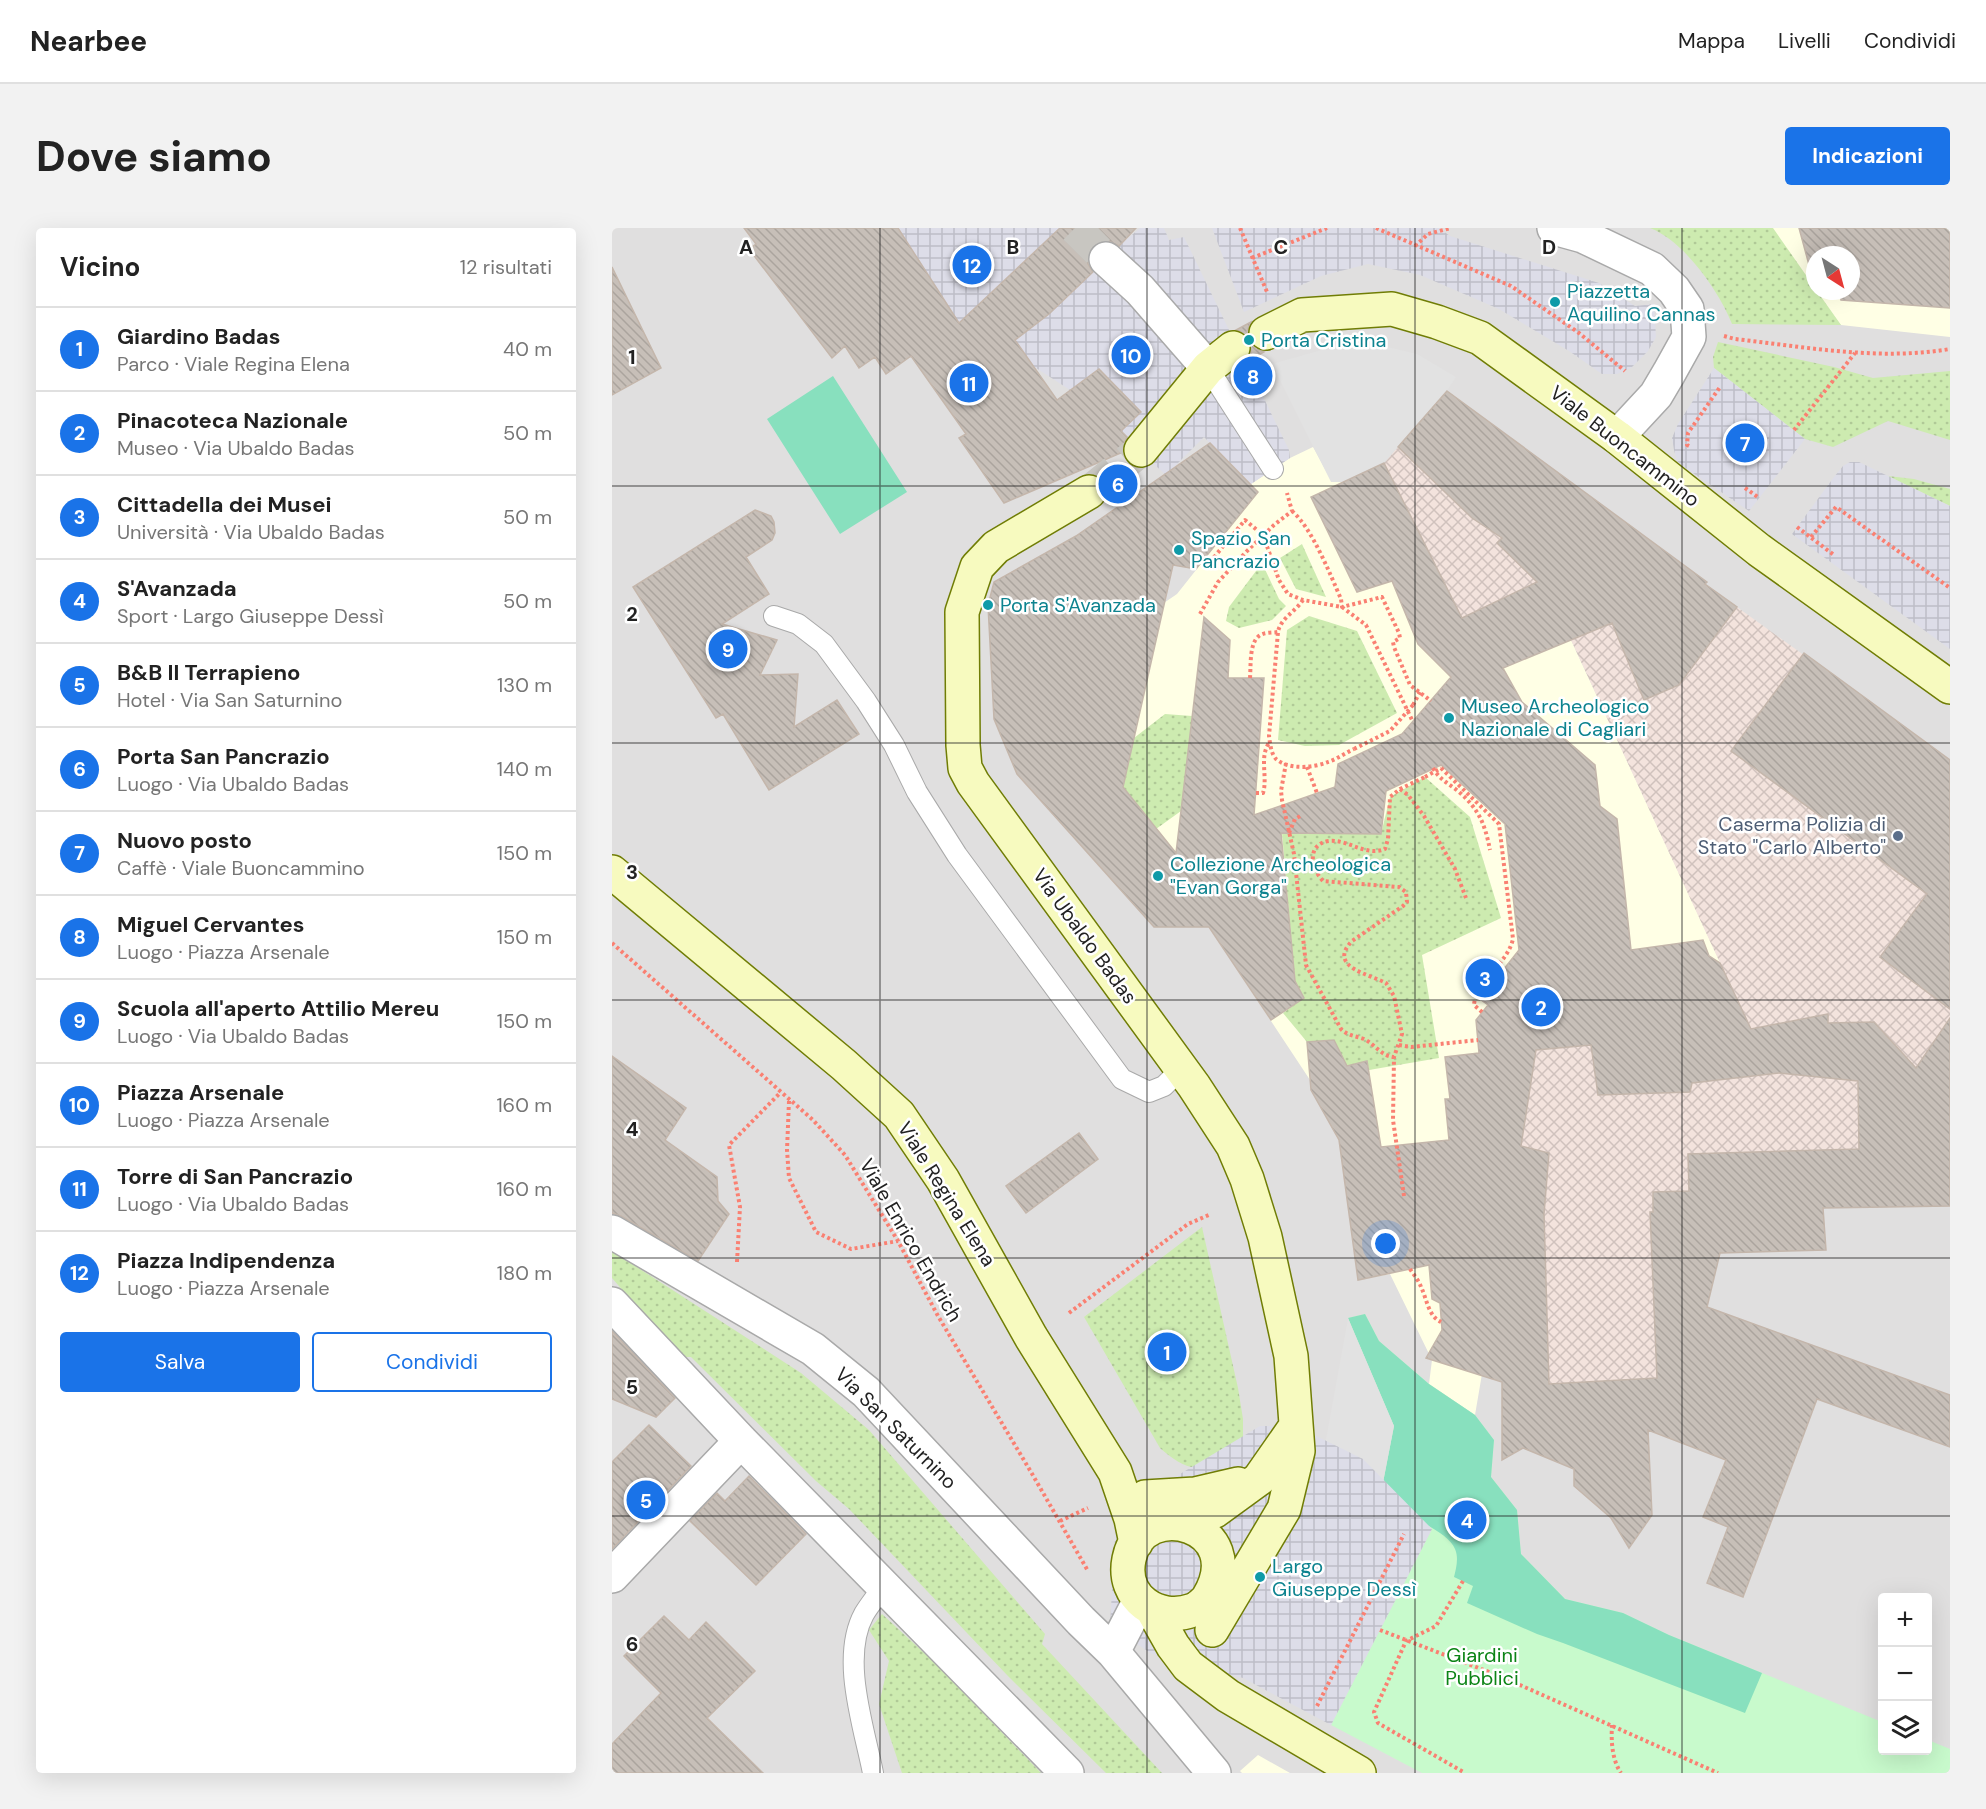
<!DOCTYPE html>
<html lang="it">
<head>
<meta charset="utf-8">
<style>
	body { margin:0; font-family:"DM Sans",sans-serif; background:#f2f2f2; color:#222 }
	.controls { position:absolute; right:18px; bottom:18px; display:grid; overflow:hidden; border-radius:6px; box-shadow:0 6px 24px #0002 }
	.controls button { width:54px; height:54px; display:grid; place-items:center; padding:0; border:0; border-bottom:2px solid #e0e0e0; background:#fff; color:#222; font:30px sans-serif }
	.compass { position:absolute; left:1194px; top:18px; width:54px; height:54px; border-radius:50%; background:#fff; box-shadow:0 6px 24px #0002; rotate:144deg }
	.you { position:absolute; left:774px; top:1016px; width:21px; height:21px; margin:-15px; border:4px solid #fff; border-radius:50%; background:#1a73e8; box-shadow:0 0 0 9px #1a73e833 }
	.badge { display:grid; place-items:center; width:39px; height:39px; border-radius:50%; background:#1a73e8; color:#fff; font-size:20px; font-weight:700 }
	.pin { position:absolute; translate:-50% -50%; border:3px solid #fff; box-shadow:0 2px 6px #0006 }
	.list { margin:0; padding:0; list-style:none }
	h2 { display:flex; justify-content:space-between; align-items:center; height:78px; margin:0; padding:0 24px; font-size:26px }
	h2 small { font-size:20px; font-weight:400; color:#767676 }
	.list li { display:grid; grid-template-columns:39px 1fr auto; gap:18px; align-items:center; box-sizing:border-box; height:84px; padding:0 24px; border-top:2px solid #e0e0e0 }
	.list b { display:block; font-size:22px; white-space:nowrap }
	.list p { margin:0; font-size:20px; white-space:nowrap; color:#767676 }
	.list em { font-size:20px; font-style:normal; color:#767676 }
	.actions { display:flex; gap:12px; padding:18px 24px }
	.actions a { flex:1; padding:14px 0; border:2px solid #1a73e8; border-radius:6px; text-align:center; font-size:21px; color:#1a73e8 }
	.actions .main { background:#1a73e8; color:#fff }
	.icon { flex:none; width:33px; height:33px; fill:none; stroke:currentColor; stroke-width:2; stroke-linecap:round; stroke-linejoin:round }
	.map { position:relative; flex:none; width:1338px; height:1545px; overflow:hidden; border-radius:6px }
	header { display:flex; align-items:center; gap:36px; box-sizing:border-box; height:84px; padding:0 30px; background:#fff; border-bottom:2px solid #e0e0e0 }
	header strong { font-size:28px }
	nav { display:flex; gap:33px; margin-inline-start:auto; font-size:21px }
	.intro { display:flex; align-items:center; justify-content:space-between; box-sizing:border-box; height:144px; padding:0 36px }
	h1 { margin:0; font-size:42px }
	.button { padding:15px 27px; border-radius:6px; background:#1a73e8; color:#fff; font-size:21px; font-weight:700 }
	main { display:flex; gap:36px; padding:0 36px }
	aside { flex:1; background:#fff; border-radius:6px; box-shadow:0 6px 24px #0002 }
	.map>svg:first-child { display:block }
</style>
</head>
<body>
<header>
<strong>Nearbee</strong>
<nav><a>Mappa</a><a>Livelli</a><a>Condividi</a></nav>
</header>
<div class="intro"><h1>Dove siamo</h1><a class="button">Indicazioni</a></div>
<main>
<aside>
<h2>Vicino<small>12 risultati</small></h2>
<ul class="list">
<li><span class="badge">1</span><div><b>Giardino Badas</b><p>Parco · Viale Regina Elena</p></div><em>40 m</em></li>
<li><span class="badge">2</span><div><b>Pinacoteca Nazionale</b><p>Museo · Via Ubaldo Badas</p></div><em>50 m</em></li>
<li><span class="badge">3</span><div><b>Cittadella dei Musei</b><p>Università · Via Ubaldo Badas</p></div><em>50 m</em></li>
<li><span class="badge">4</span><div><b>S'Avanzada</b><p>Sport · Largo Giuseppe Dessì</p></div><em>50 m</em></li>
<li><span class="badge">5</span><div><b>B&amp;B Il Terrapieno</b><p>Hotel · Via San Saturnino</p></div><em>130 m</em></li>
<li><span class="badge">6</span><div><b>Porta San Pancrazio</b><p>Luogo · Via Ubaldo Badas</p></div><em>140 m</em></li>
<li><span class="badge">7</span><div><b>Nuovo posto</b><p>Caffè · Viale Buoncammino</p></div><em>150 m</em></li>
<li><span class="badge">8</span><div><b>Miguel Cervantes</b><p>Luogo · Piazza Arsenale</p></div><em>150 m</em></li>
<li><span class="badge">9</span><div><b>Scuola all'aperto Attilio Mereu</b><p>Luogo · Via Ubaldo Badas</p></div><em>150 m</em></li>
<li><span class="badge">10</span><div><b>Piazza Arsenale</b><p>Luogo · Piazza Arsenale</p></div><em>160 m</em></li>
<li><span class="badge">11</span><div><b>Torre di San Pancrazio</b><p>Luogo · Via Ubaldo Badas</p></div><em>160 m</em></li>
<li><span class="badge">12</span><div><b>Piazza Indipendenza</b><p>Luogo · Piazza Arsenale</p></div><em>180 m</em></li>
</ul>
<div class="actions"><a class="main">Salva</a><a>Condividi</a></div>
</aside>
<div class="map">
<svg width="1338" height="1545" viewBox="0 0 1338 1545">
	<defs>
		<pattern id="military-cross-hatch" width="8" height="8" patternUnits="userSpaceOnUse" patternTransform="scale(1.5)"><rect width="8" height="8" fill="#f3e3dd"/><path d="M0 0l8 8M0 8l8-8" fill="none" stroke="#d0c2bd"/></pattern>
		<pattern id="grass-dots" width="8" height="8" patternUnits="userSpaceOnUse" patternTransform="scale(1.5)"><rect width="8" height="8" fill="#cdebb0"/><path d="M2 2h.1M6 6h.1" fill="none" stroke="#b0c997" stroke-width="1.8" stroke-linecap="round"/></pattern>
		<pattern id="plaza-grid" width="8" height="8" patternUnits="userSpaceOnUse" patternTransform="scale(1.5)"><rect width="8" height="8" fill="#dddde8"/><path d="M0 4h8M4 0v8" fill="none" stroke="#bdbdc7"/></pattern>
		<pattern id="building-back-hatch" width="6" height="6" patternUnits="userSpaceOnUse" patternTransform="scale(1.5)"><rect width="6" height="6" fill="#c7bfb8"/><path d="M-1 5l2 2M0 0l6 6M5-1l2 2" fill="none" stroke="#aba49e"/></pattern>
	</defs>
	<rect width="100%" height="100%" fill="#f2efe9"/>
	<!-- residential -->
	<path fill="#e0dfdf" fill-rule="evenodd" d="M0 0H1338V1545H0ZM1203 27H1239V63H1203ZM1270 1370H1316V1522H1270Z"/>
	<!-- education -->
	<path fill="#ffffe5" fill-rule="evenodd" d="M1153 0H1338V109L1229 97ZM1203 27H1239V63H1203Z
		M701 219 720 254H732L772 235 850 390 925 354 959 412 1139 801 924 822 909 918 869 1068 879 1093 863 1187 817 1156 820 1132 778 1046 746 1052 727 912 699 862 698 852 597 699H542L405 546 382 491 565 366 646 264 639 256 678 230Z
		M646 1527 678 1545H630L628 1543Z"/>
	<!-- military -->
	<path fill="url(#military-cross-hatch)" d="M835 163 1093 356 1338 532V973L1211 980 1214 1022 1077 1025 1081 1206 890 1164 905 1074 869 1068 909 918 924 822 1138 800 959 412 925 354 850 390 772 235Z"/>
	<!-- grass -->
	<path fill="url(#grass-dots)" d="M1038 0H1161L1203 60V63H1205L1229 97 1120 96C1107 63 1072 13 1038 0Z
		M1106 114 1222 139 1261 150 1338 143V212L1276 193 1221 219 1193 211 1102 140 1101 129Z
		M1276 248 1302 251 1338 261V278Z
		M690 316 714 369 684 361 668 330Z
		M650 335 667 371 674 378 660 392 627 400 614 393 617 379Z
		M697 388 745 403 785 485 727 517 693 518 666 512 675 402Z
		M553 486 580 488 569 583 544 601 511 559 522 510Z
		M813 549 858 589 889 690 810 727 827 830 757 842 755 833 735 838 722 812 695 814 671 785 692 770 683 753 670 605 769 606 778 569Z
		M590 999 626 1160 631 1191V1211C623 1218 605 1236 596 1238 577 1244 562 1232 548 1220L472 1089Z
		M0 1023 189 1145 257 1202 433 1406 430 1416 550 1545H494L395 1447 237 1281 204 1253 79 1129H68L0 1050Z
		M270 1386 322 1434 429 1545H290L267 1476 277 1433 257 1402Z"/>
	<!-- park -->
	<path fill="#c8facc" d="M753 1086 767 1113 817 1156 863 1187 882 1212 879 1249 905 1282 909 1326 953 1371 1011 1385 1057 1407 1270 1494V1522H1316V1512L1338 1521V1545H810L719 1497 820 1301 767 1275 782 1198 736 1090Z"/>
	<!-- pitch -->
	<path fill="#88e0be" d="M221 148 295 264 228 306 155 191Z
		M753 1086 767 1113 817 1156 863 1187 882 1212 879 1249 905 1282 909 1326 953 1371 1011 1385 1057 1407 1150 1445 1133 1485 951 1415 925 1406 855 1375 861 1358 842 1349C844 1341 847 1330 843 1321 835 1301 787 1285 767 1275L782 1198 736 1090Z"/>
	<!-- parking -->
	<path fill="#e2e2e2" d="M727 117H767L805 126 844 149 835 163 772 235 732 254H719L660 136Z
		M736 1090 782 1198 767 1275 666 1337 714 1211Z"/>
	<!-- plaza -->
	<path fill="url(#plaza-grid)" d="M286 0H448L356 110Z
		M528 0H552L557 12 572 9 618 104 614 106 629 135 631 133 641 148 677 222 678 230 639 256 592 209 554 247 507 205 529 184 488 141 458 162 421 138 403 112 437 86 505 20Z
		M600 0H827L838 8 987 55 1023 78 1042 76 1044 109 1036 123 1019 140 1005 146H990L957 123 887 81 808 47 756 36 709 48 632 84Z
		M1102 140 1193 211 1137 283 1075 241 1065 233 1062 222 1060 210 1066 196Z
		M1238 234H1247L1338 278V421L1180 306 1222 249 1231 238Z
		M648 1198H684L751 1231 820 1301 719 1497 631 1450 540 1426 498 1398 504 1292 563 1249Z"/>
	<!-- building -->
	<path fill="url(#building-back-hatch)" stroke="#c4b6ab" stroke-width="1.5" fill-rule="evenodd" d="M132 0H286L347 95 448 0H524L507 18 497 13H488L481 18 476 28V36L481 44 437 86 403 112 445 172 487 141 529 184 509 203 515 209 511 218V224L392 275 347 210 354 206 299 128 274 146 263 129 247 140 233 118 220 130 137 21 144 16Z
		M1187 0H1338V80L1229 72 1228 63H1239V27H1203V35L1197 37Z
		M0 39 49 140 0 167Z
		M639 94 635 103 636 110 628 103 624 102Z
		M639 115 644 121 652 124 634 134 639 126Z
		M835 163 1095 354 1093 356 1125 379 1067 457 1032 472 1000 395 891 440 910 474 983 537 988 578 1005 591 1019 722 1091 712 1097 728 1108 735 1139 801 1216 786V795L1262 794 1304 840 1338 790V978L1211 980 1214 1022 1108 1025 1095 1079 1338 1167V1219L1205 1171 1131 1369 1095 1355 1116 1299 1091 1289 1114 1232 1036 1202 1040 1287 1017 1320 999 1290 962 1258V1241L911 1220 890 1232V1154L814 1130 830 1102 828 1075 820 1071 817 1037 746 1052 727 912 699 862 695 814 722 812 735 838 755 833 769 919 837 912 833 871H838L833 829 867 825 864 792 876 777 868 771 907 722 893 596 829 537 774 563 769 606 669 605 683 753 692 770 659 792 597 699H542L405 546 382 491 376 377 382 354 464 308 598 215 646 264 584 341 561 337 511 559 564 625 592 389 618 412 616 450H652L642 587 723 559 726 536 790 506 839 449 806 416 780 353 745 364 699 269 772 235 850 390 925 354 885 315 890 310 860 290 786 219ZM979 817 986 867 1078 864 1080 855 1167 845 1246 853 1247 921 1076 926 1077 963 1041 964V984H1038L1045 1150 937 1156 932 986 937 925 909 918 924 822Z
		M143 282 159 288 162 294 163 305 160 312 134 329 157 366 110 396 165 412 148 447 186 446 182 499 225 472 247 506 157 562 111 486 104 490 21 359Z
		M1192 425 1338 532V781L1268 729 1315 666 1119 523Z
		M0 828 74 880 53 912 105 949 106 973 117 986 86 1033 9 988 0 985Z
		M467 905 486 931 414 985 394 958Z
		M0 1103 63 1170 44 1189 0 1171Z
		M37 1197 79 1238 0 1321V1234Z
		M137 1248 194 1306 144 1357 78 1293 105 1265 113 1273Z
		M52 1388 77 1412 94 1394 143 1443 95 1490 151 1545H0V1516L49 1465 12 1428Z"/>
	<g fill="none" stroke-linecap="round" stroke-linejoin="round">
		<!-- street-tunnel -->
		<path stroke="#c8c6c1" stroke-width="33" stroke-dasharray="33 16" stroke-linecap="butt" d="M463 0 494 31"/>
		<!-- secondary-tunnel -->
		<path stroke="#c8c6c1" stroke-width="33" stroke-dasharray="33 16" stroke-linecap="butt" d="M477 264 529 222"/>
		<defs>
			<path id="lane" d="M596 140 661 241
				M162 388 186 396 212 416 254 473 282 517 305 564 345 627 510 851 537 864 552 858 569 841
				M261 1545C252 1499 228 1430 252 1386 258 1376 265 1368 271 1359"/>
			<path id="street" d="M942 0 971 8 1040 41 1062 62 1075 81 1077 109 1057 145 1044 167 1005 209
				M494 31 528 62 596 140
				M0 1004 201 1121 254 1164 469 1393 501 1424 602 1545
				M0 1076 129 1213 455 1545
				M0 1348 129 1213
				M501 1424 528 1372"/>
			<path id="secondary" d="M654 105 690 87 780 81 825 94 868 110 1005 209 1147 322 1338 459
				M529 222 596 140 621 120
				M477 264 384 319 365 339 350 384 351 517 353 540 361 555 582 858 621 918 635 951 653 1009 679 1128 686 1223 672 1281 600 1402
				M0 644 232 837 287 887 331 952 419 1109 503 1244 519 1291 524 1315
				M533 1269 583 1266 626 1256
				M572 1297 603 1283 647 1251 684 1198
				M596 1370C640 1297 530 1266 517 1331 509 1370 546 1395 581 1382 587 1380 591 1375 596 1371 604 1365 613 1359 622 1353
				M540 1381 561 1418 576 1438 616 1468 747 1545"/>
		</defs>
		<!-- lane casing -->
		<use href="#lane" stroke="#a9a9a9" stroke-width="22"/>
		<!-- street casing -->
		<use href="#street" stroke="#a9a9a9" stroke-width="36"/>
		<!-- secondary casing -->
		<use href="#secondary" stroke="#707d05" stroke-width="36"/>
		<!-- path -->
		<path stroke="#fa8072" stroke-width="4" stroke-dasharray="3 3" stroke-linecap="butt" d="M628 0 655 64
			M764 0 899 58 967 105 1013 143
			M803 18 816 6 839 0
			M640 30 715 0
			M1112 108 1123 111C1194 119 1267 133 1338 121
			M1182 202 1243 125
			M1077 218 1075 217 1076 205 1108 159
			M1133 260 1147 270
			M680 283C700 300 718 346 729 371L730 379 770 369 787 405 788 410 781 414 782 419 798 457 819 473
			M1185 299 1222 327
			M1199 309 1224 279 1338 360
			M593 331 598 334 633 292 651 307 667 352 676 366 691 372 730 379 754 397 801 494
			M691 372C684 383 668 391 666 404L657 508C658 515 659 526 664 531 677 542 701 540 716 534 725 531 733 525 742 521
			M588 386 606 354 634 324 662 297 680 283 675 265
			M638 450C639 439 637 415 647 408 652 404 660 405 666 404
			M801 477 808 464
			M674 535 669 563 670 572 682 626 694 737 729 801C736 808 744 808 752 811 764 817 769 828 782 829
			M695 539 705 565
			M821 540C827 551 837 556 846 563 867 581 873 596 878 622
			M829 540 887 596 901 711C895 737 864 752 862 777L870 784
			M788 561 796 567 812 588 843 641 854 670
			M644 565H651C656 550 647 529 657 515
			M677 605 683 591 690 587
			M0 715 201 892 233 927 286 1013 326 1088 419 1244 476 1343
			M787 817 799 819 866 812
			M177 873 175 922 177 950 204 1004 239 1021 286 1013
			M792 968 781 892 782 829 790 806 782 768 774 755C757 746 715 739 740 713L791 678 795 674 794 664 787 659 711 653C699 641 694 616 717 613 736 611 754 629 773 621L776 611 778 569 788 561 813 549
			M125 1034 128 979 117 917 168 865
			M798 1041C802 1047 807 1053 809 1059 815 1071 816 1088 829 1094
			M457 1085 576 996 599 986
			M448 1293 476 1280
			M851 1353 824 1398 794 1413 762 1484 766 1495 853 1545
			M768 1402 890 1449 1106 1545
			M705 1478 792 1306
			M1000 1497C999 1513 1000 1532 1009 1545"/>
		<!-- lane -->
		<use href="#lane" stroke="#fff" stroke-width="20"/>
		<!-- street -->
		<use href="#street" stroke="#fff" stroke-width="33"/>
		<!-- secondary -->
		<use href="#secondary" stroke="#f7fabf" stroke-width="33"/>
		<!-- path-bridge -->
		<path stroke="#fa8072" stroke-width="4" stroke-dasharray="3 3" stroke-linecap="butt" d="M742 521 778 503 801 477
			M813 549 829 540"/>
	</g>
	<!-- grid -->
	<path fill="none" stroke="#222" stroke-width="1.5" stroke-opacity="0.55" d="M268 0V1545M535 0V1545M803 0V1545M1070 0V1545M0 258H1338M0 515H1338M0 772H1338M0 1030H1338M0 1288H1338"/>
	<!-- markers -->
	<g fill="#0f9aa8" stroke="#fff" stroke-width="2">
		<circle cx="943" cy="74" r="6"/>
		<circle cx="637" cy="112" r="6"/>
		<circle cx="567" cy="322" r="6"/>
		<circle cx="376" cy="377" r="6"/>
		<circle cx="837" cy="490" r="6"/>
		<circle cx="546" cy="648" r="6"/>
		<circle cx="648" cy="1349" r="6"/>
	</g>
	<circle fill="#5c6f8a" stroke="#fff" stroke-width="2" cx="1286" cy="608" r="6"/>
	<g text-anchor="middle" stroke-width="5" stroke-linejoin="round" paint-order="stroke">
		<!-- culture labels -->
		<g font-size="20" fill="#0d838f" stroke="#fff" text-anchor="start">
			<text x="955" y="70">Piazzetta<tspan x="955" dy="23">Aquilino Cannas</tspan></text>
			<text x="649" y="119">Porta Cristina</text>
			<text x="579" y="317">Spazio San<tspan x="579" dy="23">Pancrazio</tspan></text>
			<text x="388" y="384">Porta S'Avanzada</text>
			<text x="849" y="485">Museo Archeologico<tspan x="849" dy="23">Nazionale di Cagliari</tspan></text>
			<text x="558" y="643">Collezione Archeologica<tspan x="558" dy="23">"Evan Gorga"</tspan></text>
			<text x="660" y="1345">Largo<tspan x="660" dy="23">Giuseppe Dessì</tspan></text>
		</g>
		<!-- street labels -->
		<g font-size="20" fill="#222" stroke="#fff">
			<text transform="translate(1013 218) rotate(38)" y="7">Viale Buoncammino</text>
			<text transform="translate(473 708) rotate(54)" y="7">Via Ubaldo Badas</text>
			<text transform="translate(335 966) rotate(58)" y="7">Viale Regina Elena</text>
			<text transform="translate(299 1012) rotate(60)" y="7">Viale Enrico Endrich</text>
			<text transform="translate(284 1200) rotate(45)" y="7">Via San Saturnino</text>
		</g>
		<!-- service labels -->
		<g font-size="20" fill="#4e5e75" stroke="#fff" text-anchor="end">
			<text x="1274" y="603">Caserma Polizia di<tspan x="1274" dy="23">Stato "Carlo Alberto"</tspan></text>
		</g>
		<!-- park labels -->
		<g font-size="20" fill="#0c8416" stroke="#fff">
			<text x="870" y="1434">Giardini<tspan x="870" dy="23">Pubblici</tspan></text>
		</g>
	</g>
	<g font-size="20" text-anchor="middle" font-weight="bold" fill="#222" stroke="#fff" stroke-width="5" stroke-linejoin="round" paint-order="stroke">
		<text x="134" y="26">A</text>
		<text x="401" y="26">B</text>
		<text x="669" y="26">C</text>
		<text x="937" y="26">D</text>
		<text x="20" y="136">1</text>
		<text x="20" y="393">2</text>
		<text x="20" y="651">3</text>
		<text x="20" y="908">4</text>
		<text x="20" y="1166">5</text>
		<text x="20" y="1423">6</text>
	</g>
</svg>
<div class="controls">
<button>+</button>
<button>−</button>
<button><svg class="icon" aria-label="layers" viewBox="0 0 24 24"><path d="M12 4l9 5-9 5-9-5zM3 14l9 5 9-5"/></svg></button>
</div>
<svg class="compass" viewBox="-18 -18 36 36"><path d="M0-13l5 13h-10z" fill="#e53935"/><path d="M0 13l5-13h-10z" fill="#767676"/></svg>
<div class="you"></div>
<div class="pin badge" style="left:555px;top:1124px">1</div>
<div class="pin badge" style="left:929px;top:779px">2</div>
<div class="pin badge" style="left:873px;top:750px">3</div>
<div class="pin badge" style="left:855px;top:1292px">4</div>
<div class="pin badge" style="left:34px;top:1272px">5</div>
<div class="pin badge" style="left:506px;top:256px">6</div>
<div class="pin badge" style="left:1133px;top:215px">7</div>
<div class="pin badge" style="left:641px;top:148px">8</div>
<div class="pin badge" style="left:116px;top:421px">9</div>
<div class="pin badge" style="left:519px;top:127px">10</div>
<div class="pin badge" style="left:357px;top:155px">11</div>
<div class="pin badge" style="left:360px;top:37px">12</div>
</div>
</main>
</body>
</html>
